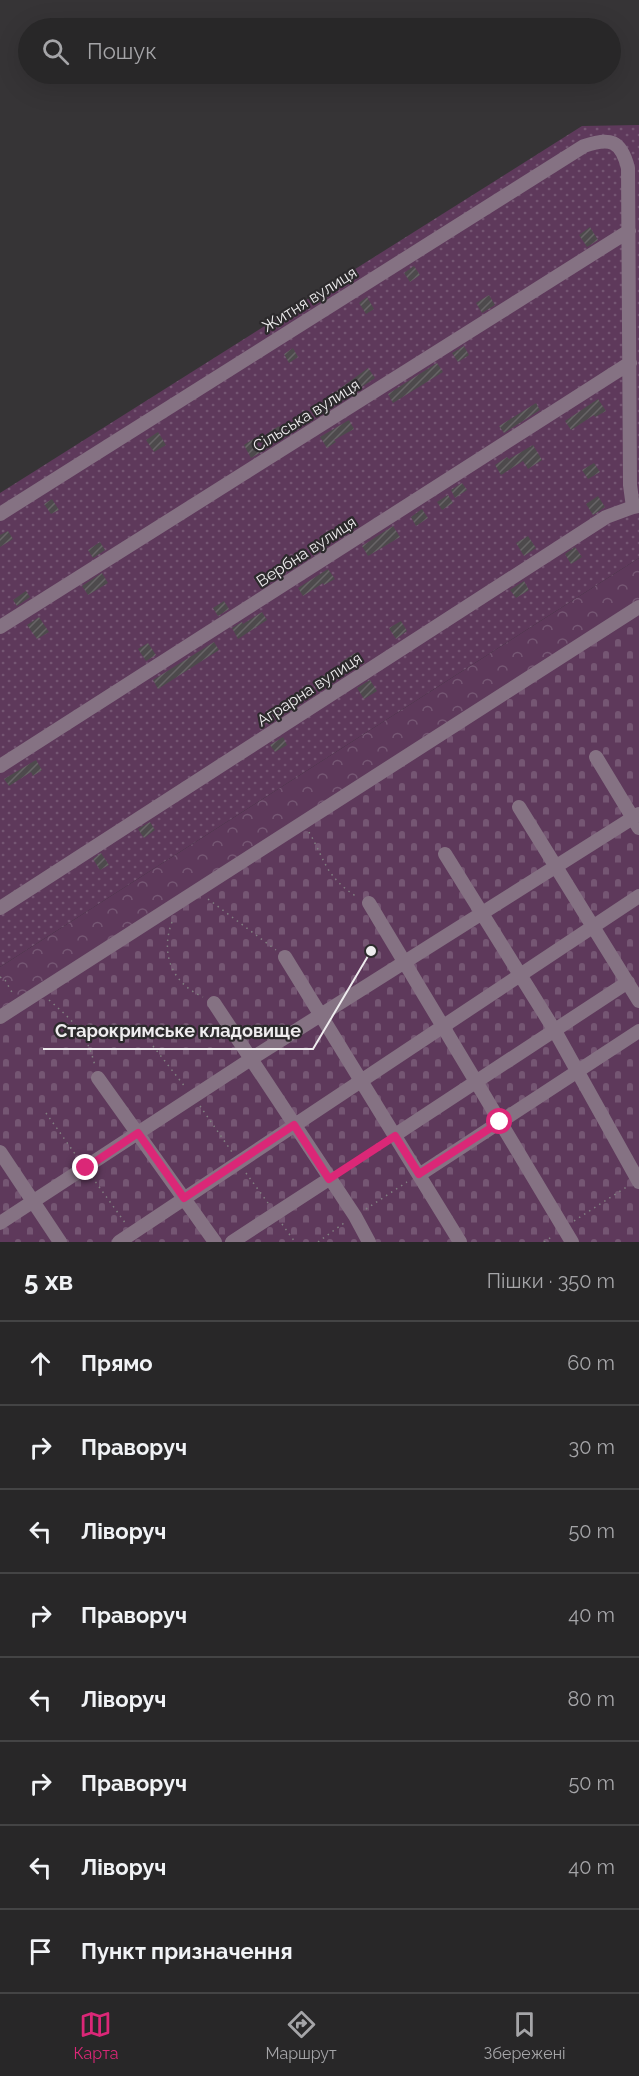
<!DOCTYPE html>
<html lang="uk">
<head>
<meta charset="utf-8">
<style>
	body { margin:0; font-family:Raleway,sans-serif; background:#302f30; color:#f1f3f6 }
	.stop { position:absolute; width:18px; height:18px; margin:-14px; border:4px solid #db2777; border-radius:50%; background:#fff }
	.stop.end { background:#db2777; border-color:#fff; box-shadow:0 2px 6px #0008 }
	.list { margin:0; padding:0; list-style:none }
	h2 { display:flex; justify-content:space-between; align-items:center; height:78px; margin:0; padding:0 24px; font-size:26px }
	h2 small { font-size:20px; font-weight:400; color:#a5a5a8 }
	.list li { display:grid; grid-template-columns:39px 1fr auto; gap:18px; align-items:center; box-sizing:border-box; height:84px; padding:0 24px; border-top:2px solid #444445 }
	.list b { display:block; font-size:22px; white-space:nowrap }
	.list em { font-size:20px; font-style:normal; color:#a5a5a8 }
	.icon { flex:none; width:33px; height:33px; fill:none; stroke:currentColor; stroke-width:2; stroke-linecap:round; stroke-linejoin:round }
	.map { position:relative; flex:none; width:639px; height:1242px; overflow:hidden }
	.search { position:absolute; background:#282728; box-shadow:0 6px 24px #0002; left:18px; right:18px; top:18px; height:66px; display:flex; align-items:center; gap:15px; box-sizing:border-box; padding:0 21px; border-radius:33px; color:#a5a5a8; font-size:22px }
	.sheet { height:750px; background:#282728 }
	nav { display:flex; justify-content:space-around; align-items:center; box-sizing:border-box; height:84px; border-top:2px solid #444445; background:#282728; font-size:16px; color:#a5a5a8 }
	nav a { display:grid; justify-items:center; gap:3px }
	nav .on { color:#db2777 }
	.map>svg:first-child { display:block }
</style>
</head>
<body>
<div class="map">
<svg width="639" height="1242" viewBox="0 0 639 1242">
	<defs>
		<pattern id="grass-dots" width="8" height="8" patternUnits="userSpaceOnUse" patternTransform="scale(1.5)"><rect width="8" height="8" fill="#5e395b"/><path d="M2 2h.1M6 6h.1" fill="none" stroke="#755673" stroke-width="1.8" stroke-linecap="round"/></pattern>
		<pattern id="forest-crowns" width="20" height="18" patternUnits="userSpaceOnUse" patternTransform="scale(1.5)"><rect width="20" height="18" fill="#5e395b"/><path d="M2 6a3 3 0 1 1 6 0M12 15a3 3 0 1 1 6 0" fill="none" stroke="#755673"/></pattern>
		<pattern id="cemetery-stones" width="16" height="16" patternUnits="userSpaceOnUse" patternTransform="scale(1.5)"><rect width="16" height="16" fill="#5e395b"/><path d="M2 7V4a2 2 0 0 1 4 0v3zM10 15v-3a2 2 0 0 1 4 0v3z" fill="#755673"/></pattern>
		<pattern id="building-hatch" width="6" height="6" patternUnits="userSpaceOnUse" patternTransform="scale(1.5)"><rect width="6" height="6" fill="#4d4a4c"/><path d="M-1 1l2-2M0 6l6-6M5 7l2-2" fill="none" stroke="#676466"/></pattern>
	</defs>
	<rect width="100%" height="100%" fill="#363436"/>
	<!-- grass -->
	<path fill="url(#grass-dots)" d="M639 125V558L0 967V493L582 126Z"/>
	<!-- forest -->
	<path fill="url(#forest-crowns)" d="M639 558V607L0 1017V967Z"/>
	<!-- cemetery -->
	<path fill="url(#cemetery-stones)" d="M639 607V1242H0V1017Z"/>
	<!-- building -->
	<path fill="url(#building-hatch)" d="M590 227 598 240 587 247 579 235Z
		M414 266 420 275 410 282 404 273Z
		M489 295 495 305 482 313 476 303Z
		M367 297 374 309 366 314 359 303Z
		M464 346 469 355 458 362 452 353Z
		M293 348 298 357 289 363 284 354Z
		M437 363 443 372 393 403 388 394Z
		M368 368 375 378 332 407 327 398Z
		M598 399 606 411 595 417 594 415 571 430 565 421Z
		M536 403 540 410 504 433 499 426Z
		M349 420 354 429 334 440 336 442 327 448 320 437Z
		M279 426 286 436 275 443 269 432Z
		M158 432 166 445 154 452 146 440Z
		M253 439 261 452 251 458 244 445Z
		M533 445 542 460 528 469 523 461 501 475 495 465 507 457 509 459Z
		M594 463 600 472 588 479 582 470Z
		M462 483 467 490 455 498 451 490Z
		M448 495 453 503 442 510 437 502Z
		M598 496 605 507 593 515 586 504Z
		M52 499 59 510 51 514 44 504Z
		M422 509 428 518 416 526 411 517Z
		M393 526 400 537 368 556 362 546Z
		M8 531 13 539 0 547V535Z
		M528 536 536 548 524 556 516 543Z
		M100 542 105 550 93 558 88 550Z
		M575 547 582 557 571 564 565 554Z
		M328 569 335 579 324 585 323 583 303 596 298 588Z
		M102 573 108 583 88 595 82 586Z
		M524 581 529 590 516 598 510 590Z
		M26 591 30 597 17 606 13 600Z
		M224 601 229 609 218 616 213 608Z
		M262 612 267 620 238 639 232 628 242 622 243 624Z
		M39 617 49 632 37 639 27 625Z
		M401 621 407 631 396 639 389 628Z
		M214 642 219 650 158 689 153 680Z
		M148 643 156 655 146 661 138 649Z
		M355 653 361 663 325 685 320 678 343 664 341 662Z
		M370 680 377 691 364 699 357 688Z
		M283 737 287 745 275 752 270 745Z
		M36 760 42 770 33 776 31 772 9 786 4 779Z
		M150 822 155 830 144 838 138 829Z
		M101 853 109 865 100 870 93 859Z"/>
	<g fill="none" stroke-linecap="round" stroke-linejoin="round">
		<!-- path -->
		<path stroke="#828082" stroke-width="1.5" stroke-dasharray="1.5 4.5" stroke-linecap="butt" d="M309 832C326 862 325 876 357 897
			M208 899 276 950
			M172 922C160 954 172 983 203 997
			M0 977 5 980 13 994
			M49 1000C74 1022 87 1033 95 1066
			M153 1046 186 1088
			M200 1106 232 1152
			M46 1113 78 1158
			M340 1172 383 1143
			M246 1173 268 1203
			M92 1177 126 1224
			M366 1209 407 1182
			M574 1221 628 1186
			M282 1224 295 1242
			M318 1242 344 1223
			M544 1242 553 1236"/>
		<!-- minor -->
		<path stroke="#857283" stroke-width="14" d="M0 514 584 146C610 137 621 140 628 168L630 485 633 507
			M0 627 629 231
			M596 757 639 828
			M0 766 630 363
			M519 807 639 1001
			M445 854 555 1031 639 1182
			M369 903 572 1242
			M0 908 606 517 633 507 639 506
			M285 957 460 1242
			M214 1003 355 1216 369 1242
			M0 1017 639 607
			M98 1078 215 1242
			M395 1135 628 982
			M0 1152 60 1242
			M419 1175 639 1031
			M0 1223 251 1059 639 814
			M119 1242 639 896
			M232 1242 329 1179"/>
	</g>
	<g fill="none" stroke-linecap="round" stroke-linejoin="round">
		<!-- route -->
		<path stroke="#db2777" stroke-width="8" d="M86 1168 138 1133 184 1198 294 1125 329 1179 395 1136 419 1174 500 1122"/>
	</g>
	<g text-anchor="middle" stroke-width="4.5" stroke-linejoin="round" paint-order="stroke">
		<!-- street labels -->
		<g font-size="16" fill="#eeecee" stroke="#2c2a2c">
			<text transform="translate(309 299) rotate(-32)" y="6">Житня вулиця</text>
			<text transform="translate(306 415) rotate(-32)" y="6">Сільська вулиця</text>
			<text transform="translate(306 551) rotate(-33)" y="6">Вербна вулиця</text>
			<text transform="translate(309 689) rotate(-33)" y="6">Аграрна вулиця</text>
		</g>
	</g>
	<!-- callouts -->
	<path fill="none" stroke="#eeecee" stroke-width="2" d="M371 951L313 1049H43"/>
	<circle fill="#eeecee" stroke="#2c2a2c" stroke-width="2" cx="371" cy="951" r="6"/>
	<g font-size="18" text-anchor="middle" font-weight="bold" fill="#eeecee" stroke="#2c2a2c" stroke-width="4.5" stroke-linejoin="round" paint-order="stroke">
		<text x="178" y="1037">Старокримське кладовище</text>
	</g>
</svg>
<div class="stop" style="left:500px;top:1122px"></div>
<div class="stop end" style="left:86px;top:1168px"></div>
<div class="search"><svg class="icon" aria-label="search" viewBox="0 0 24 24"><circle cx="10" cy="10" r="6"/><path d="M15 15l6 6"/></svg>Пошук</div>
</div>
<section class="sheet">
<h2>5 хв<small>Пішки · 350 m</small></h2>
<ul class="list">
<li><svg class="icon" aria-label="ahead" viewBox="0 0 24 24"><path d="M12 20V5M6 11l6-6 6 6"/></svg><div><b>Прямо</b></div><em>60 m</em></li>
<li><svg class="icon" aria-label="right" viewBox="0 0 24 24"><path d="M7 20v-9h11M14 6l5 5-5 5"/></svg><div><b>Праворуч</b></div><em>30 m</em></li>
<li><svg class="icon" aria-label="left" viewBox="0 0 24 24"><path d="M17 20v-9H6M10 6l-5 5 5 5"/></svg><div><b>Ліворуч</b></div><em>50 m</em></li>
<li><svg class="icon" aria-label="right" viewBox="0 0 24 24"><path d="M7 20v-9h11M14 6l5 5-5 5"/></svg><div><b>Праворуч</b></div><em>40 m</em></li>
<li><svg class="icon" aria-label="left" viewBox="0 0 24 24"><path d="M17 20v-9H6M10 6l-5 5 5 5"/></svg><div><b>Ліворуч</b></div><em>80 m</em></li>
<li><svg class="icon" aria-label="right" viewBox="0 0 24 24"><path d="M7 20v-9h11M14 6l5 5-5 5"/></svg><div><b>Праворуч</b></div><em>50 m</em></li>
<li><svg class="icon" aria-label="left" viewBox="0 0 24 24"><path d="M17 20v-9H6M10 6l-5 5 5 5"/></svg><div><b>Ліворуч</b></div><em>40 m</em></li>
<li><svg class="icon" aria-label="arrive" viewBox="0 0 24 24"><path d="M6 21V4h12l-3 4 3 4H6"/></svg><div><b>Пункт призначення</b></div></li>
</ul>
</section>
<nav>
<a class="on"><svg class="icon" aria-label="map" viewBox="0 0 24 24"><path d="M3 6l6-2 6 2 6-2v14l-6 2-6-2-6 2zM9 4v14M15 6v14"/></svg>Карта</a>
<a><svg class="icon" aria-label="directions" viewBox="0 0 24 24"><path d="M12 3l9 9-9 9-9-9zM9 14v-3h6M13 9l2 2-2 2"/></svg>Маршрут</a>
<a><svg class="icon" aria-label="saved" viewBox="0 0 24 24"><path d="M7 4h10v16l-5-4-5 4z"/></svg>Збережені</a>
</nav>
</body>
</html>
